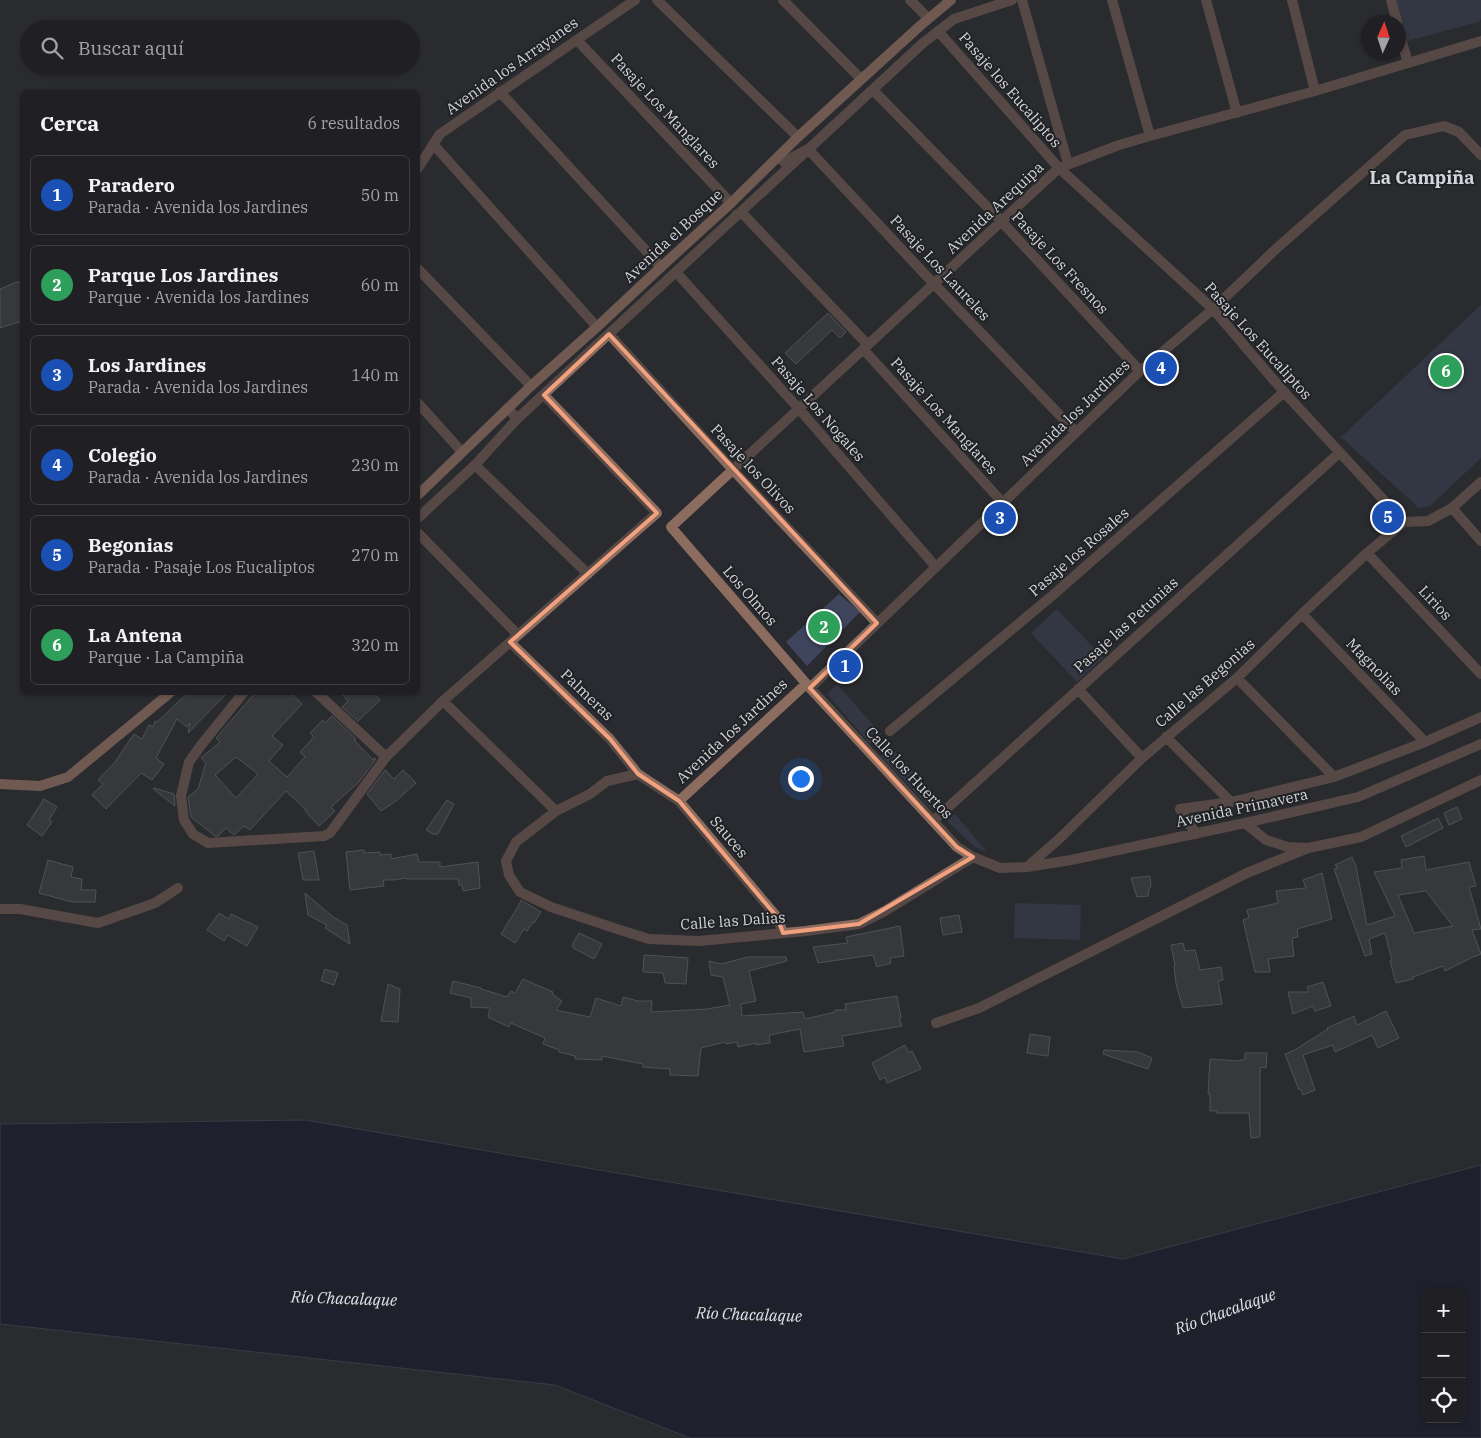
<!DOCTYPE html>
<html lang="es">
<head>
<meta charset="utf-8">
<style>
	body { margin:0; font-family:"IBM Plex Serif",serif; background:#2d2d31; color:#f1f3f6 }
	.controls { position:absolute; right:15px; bottom:15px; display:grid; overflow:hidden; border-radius:8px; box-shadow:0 1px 4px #0004 }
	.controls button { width:45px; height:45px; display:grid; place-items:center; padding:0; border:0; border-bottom:1px solid #3d3e41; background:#202024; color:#f1f3f6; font:25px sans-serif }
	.compass { position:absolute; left:1361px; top:15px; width:45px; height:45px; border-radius:50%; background:#202024; box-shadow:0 1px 4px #0004; rotate:3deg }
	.you { position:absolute; left:800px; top:778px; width:18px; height:18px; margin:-12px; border:4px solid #fff; border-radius:50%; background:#1a73e8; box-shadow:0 0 0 8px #1a73e833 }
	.badge { display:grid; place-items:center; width:32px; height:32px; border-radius:50%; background:#1a73e8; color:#fff; font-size:16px; font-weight:700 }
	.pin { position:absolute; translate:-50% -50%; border:2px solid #fff; box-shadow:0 1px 5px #0006 }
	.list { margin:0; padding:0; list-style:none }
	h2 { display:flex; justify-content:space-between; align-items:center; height:65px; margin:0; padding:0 20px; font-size:21px }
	h2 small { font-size:16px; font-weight:400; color:#a2a3a6 }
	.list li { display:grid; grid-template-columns:32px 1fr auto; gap:15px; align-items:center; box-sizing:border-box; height:80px; margin:0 10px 10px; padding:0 10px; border:1px solid #3d3e41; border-radius:8px }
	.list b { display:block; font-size:19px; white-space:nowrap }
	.list p { margin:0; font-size:16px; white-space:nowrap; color:#a2a3a6 }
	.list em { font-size:16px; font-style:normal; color:#a2a3a6 }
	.icon { flex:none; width:28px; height:28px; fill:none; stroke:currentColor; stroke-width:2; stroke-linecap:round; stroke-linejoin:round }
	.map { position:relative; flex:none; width:1481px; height:1438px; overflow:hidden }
	.search { position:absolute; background:#202024; box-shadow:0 1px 4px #0004; left:20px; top:20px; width:400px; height:55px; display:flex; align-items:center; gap:12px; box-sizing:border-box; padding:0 18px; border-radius:28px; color:#a2a3a6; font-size:19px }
	.panel { position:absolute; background:#202024; box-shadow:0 1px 4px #0004; left:20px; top:90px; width:400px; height:605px; border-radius:8px }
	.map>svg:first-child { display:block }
</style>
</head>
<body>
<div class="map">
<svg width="1481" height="1438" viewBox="0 0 1481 1438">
	<rect width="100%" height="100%" fill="#2a2b30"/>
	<!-- green -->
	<path fill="#3f455c" d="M1394 0H1481V19L1478 22 1407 41Z
		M1481 305V458L1430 506 1419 508 1341 437Z
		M839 594 860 612 807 666 786 642Z
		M1057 609 1103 658 1077 682 1031 633Z
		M837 684 881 734 870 744 827 694Z
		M891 748 944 803 932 810 881 756Z
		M955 814 987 852 975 847 947 821Z
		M1015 903 1081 905 1080 940 1014 938Z"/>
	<!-- water -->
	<path fill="#11162a" stroke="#4b4f5e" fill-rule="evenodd" d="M305 1120 1123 1259 1481 1165V1438H690L555 1385 0 1324V1124ZM1425 1292H1462V1419H1425Z"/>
	<!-- building -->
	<path fill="#46484d" stroke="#7d7e84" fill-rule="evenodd" d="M17 282H20L22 292V321L0 328V289Z
		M828 313 846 332 840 338 832 330 796 364 785 353Z
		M189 692 191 694 190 696 194 692H228L188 733 190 723 187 727 177 719 156 758 164 764 152 780 141 773 106 809 92 795 103 784 98 780 115 762 134 734 142 739 149 725 153 727 155 721 157 722Z
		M256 692H289L302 704 272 736 283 745 269 761 287 777 305 757 300 752 314 737 310 733 323 720 325 723 332 716 356 739 354 740 373 760 374 758 376 759 359 782 331 807 335 811 319 826 305 811 306 810 286 791 250 830 244 826 234 835 226 828 218 836H215L191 817 188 797 198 789 206 763 201 758 220 742 216 738ZM236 757 258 774 236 798 215 775Z
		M340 692H373L380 700 358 721 342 707 348 701Z
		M385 770 394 779 403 770 416 783 396 801 381 811 367 794Z
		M154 788 174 794 175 806 153 789Z
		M44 799 57 807 49 820 52 822 42 836 27 825Z
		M447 800 454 804 438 834H433L426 830Z
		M1457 807 1462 819 1449 825 1444 813Z
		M1438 818 1443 828 1406 847 1401 836Z
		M364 850V853L380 852V855L391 854V859L417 854 419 862H440V867L478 862 480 888 463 891 462 885H459L458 879H406V878L393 880H383L384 886 350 890 346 852Z
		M314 851 319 880H303L298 853Z
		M1424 856 1426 870 1469 862 1476 886 1469 887 1481 929 1472 930 1481 954 1473 957 1445 971 1443 966 1413 977V979L1396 983 1390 961H1392L1385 933 1369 939 1372 954 1365 956 1334 869 1338 868 1335 865 1352 857 1356 866 1367 925 1395 916 1374 872 1402 868 1401 860ZM1426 891 1453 926 1414 933 1398 895Z
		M48 860 73 867 71 877 82 879 81 890H96L95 902H72L39 893Z
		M1322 873 1332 919 1297 929 1298 937 1292 938 1294 956 1268 959 1270 972H1255L1243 920 1249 918 1247 910 1278 903 1276 891 1306 888 1303 880Z
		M1150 876 1151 886 1149 889 1148 896 1137 897 1131 878Z
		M305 893 333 917 347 925 350 944 325 928 327 925 308 915Z
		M521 900 541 912 534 923 533 922 527 931 524 929 515 943 501 934 519 905Z
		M219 913 229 919 231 914 258 927 247 946 228 935 224 941 207 930Z
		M959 915 962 932 943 935 940 918Z
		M900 926 904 956 890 958 891 963 877 967 873 955 818 963 813 947 848 943 846 937Z
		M579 933 602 944 594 959 573 948V943Z
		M1183 943 1185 951 1195 950 1200 970 1221 967 1223 980 1218 981 1222 1004 1183 1008 1176 984 1174 966 1175 965 1171 945Z
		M644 955 688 958 686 984 665 983 663 973 643 972Z
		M748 957H786L787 961 749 971 756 1001 741 1004 742 1016 803 1012 805 1019 835 1012V1010H846L845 1004 897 996 901 1018H899L902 1026 842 1036 844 1046 804 1052 800 1029 769 1035 770 1043 756 1045V1043L738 1047 737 1042 726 1044 725 1042 701 1048 698 1076 670 1075V1069L643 1067V1064L602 1056V1060L575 1059V1056L559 1052V1050L543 1044 545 1038 511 1023 509 1027 488 1017 490 1008 471 1007V998L450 993 453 981 481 988V989L507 997 511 991 515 993 523 979 553 992 552 994 562 1001 556 1010 590 1017 596 998 621 1006 623 997 638 1001H652L651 1012 707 1009 730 1005 723 977 711 975 709 961 721 964Z
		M325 969 338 973 334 985 321 981Z
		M1323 982 1331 1006 1315 1011 1313 1006 1293 1014 1288 992H1309L1307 987Z
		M388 984 400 989 398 1022 381 1021Z
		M1386 1011 1399 1038 1378 1048 1372 1035 1335 1052 1333 1045 1303 1055 1315 1090 1303 1095 1301 1089 1299 1090 1285 1054 1293 1051 1328 1029 1327 1028 1354 1016 1357 1025Z
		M1030 1034 1050 1037 1048 1056 1027 1053Z
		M905 1045 909 1053 912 1051 921 1069 887 1083 885 1077 880 1080 872 1063Z
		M1104 1050 1138 1052 1152 1058 1148 1069 1103 1054Z
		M1245 1053H1267L1266 1068 1260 1067V1137L1251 1138 1249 1113H1216L1217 1111H1210V1094H1208L1210 1059 1240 1061V1060H1245Z"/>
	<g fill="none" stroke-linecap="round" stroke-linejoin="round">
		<!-- street -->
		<path stroke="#8c6c5f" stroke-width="10" d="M657 0 798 137
			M783 0 861 79
			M910 0 928 18
			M1022 0 1068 164
			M1112 0 1150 136
			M1206 0 1237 113
			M1292 0 1315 91
			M1391 0 1397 22
			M1398 29 1408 63
			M938 31 1059 168 1213 309 1284 392 1404 522
			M577 40 731 203
			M1481 41 1315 91 1150 136 1119 145 1059 168 671 527 810 688 957 847 973 857 1000 868 1027 867 1071 860 1245 823 1358 797 1481 744
			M873 90 1002 222 1140 371
			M500 92 661 267
			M433 144 597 327
			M779 156 784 162 808 149 934 284 1076 432
			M418 168 440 134 635 0
			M736 215 741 212 868 345
			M418 269 531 386
			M676 272 799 409 936 567
			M609 334 733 470 877 623
			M863 349 1003 503
			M418 403 462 452
			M508 408 517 419 923 43 954 19 1012 0
			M475 465 588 574
			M1452 508 1481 541
			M418 518 475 465 517 419
			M1404 522 1428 521 1452 508 1481 482
			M418 533 518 635
			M1367 553 1481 674
			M1302 614 1425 742
			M510 642 610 739 638 774 679 801 777 917 783 933
			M1237 678 1334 777
			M810 688 1140 371 1213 309 1277 248 1405 135 1444 126 1459 132 1481 155
			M1078 689 1142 758
			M244 692 202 744 189 762 181 796 184 820 193 834 208 843 324 836 330 833 386 757 443 701 657 513 544 395
			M316 692 386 757
			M443 701 556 811
			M890 731 1053 595 1284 392
			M1166 737 1231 802
			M638 774 607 781 590 794 556 811 516 842 506 861 509 875 520 892 551 907 620 930 649 939 699 941 806 931 859 924 885 911 973 857
			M679 801 806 684
			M933 821 1339 453
			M1245 823 1266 840 1288 847 1308 848 1361 837 1481 780
			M1196 834 1180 809 1231 802 1334 777 1425 742 1481 717
			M1027 867 1059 839 1142 758 1237 678 1302 614 1367 553 1404 522
			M0 909H20L98 923 155 903 178 888
			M936 1023 979 1008 1247 873 1308 848"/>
		<!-- secondary -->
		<path stroke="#c3917b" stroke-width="10" d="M418 495 531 386 597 327 661 267 731 203 798 137 921 25 951 0
			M0 784 40 786 68 777 171 692"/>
	</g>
	<!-- marked area -->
	<path d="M0 0H1481V1438H0ZM609 334 877 623 810 688 957 847 973 857 859 924 783 933 777 917 679 801 638 774 610 739 510 642 657 513 544 395Z" fill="#2a2b30" fill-opacity=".55" fill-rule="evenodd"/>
	<path fill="none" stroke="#f1a17d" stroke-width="4" stroke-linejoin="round" d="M609 334 877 623 810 688 957 847 973 857 859 924 783 933 777 917 679 801 638 774 610 739 510 642 657 513 544 395Z"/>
	<g text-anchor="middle" stroke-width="4" stroke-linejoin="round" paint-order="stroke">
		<!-- street labels -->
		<g font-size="15" fill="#d3d4d7" stroke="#202226">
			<text transform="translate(512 66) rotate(-35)" y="5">Avenida los Arrayanes</text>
			<text transform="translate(1010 90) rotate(49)" y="5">Pasaje los Eucaliptos</text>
			<text transform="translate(665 111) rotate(47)" y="5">Pasaje Los Manglares</text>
			<text transform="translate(995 208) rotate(-43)" y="5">Avenida Arequipa</text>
			<text transform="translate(673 236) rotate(-43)" y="5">Avenida el Bosque</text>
			<text transform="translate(1060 263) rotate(47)" y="5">Pasaje Los Fresnos</text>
			<text transform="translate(940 268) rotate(47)" y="5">Pasaje Los Laureles</text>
			<text transform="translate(1258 341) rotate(48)" y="5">Pasaje Los Eucaliptos</text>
			<text transform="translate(818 409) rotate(49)" y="5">Pasaje Los Nogales</text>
			<text transform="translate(1075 413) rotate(-44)" y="5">Avenida los Jardines</text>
			<text transform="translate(944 416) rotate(48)" y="5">Pasaje Los Manglares</text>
			<text transform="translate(753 469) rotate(47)" y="5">Pasaje los Olivos</text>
			<text transform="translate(1079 552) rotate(-41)" y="5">Pasaje los Rosales</text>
			<text transform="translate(750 596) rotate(49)" y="5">Los Olmos</text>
			<text transform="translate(1435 603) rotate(47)" y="5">Lirios</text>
			<text transform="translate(1126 625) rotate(-42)" y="5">Pasaje las Petunias</text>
			<text transform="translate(1374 667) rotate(46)" y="5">Magnolias</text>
			<text transform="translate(1205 683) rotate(-41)" y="5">Calle las Begonias</text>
			<text transform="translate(587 695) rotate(44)" y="5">Palmeras</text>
			<text transform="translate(732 731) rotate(-43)" y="5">Avenida los Jardines</text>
			<text transform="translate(909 773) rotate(47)" y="5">Calle los Huertos</text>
			<text transform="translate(1242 808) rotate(-12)" y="5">Avenida Primavera</text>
			<text transform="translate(729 837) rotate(50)" y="5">Sauces</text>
			<text transform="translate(733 921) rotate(-4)" y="5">Calle las Dalias</text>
		</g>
		<!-- water labels -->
		<g font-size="16" font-style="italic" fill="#dee4f8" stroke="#202226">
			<text transform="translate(344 1298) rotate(2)" y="6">Río Chacalaque</text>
			<text transform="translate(1225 1311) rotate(-20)" y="6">Río Chacalaque</text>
			<text transform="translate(749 1314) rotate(2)" y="6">Río Chacalaque</text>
		</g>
		<!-- quarter labels -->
		<g font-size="18" font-weight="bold" fill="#d4d6dc" stroke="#202226">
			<text x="1422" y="184">La Campiña</text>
		</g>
	</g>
</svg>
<div class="controls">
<button>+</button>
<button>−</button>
<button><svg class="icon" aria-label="locate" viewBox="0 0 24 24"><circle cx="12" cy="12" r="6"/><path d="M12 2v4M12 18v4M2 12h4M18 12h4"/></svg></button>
</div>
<svg class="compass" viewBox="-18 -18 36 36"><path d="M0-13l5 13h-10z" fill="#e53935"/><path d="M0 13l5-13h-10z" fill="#a2a3a6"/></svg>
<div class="you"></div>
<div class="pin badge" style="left:845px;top:666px;background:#1a4fb4">1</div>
<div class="pin badge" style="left:824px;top:627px;background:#2e9e5b">2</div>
<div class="pin badge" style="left:1000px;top:518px;background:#1a4fb4">3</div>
<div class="pin badge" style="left:1161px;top:368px;background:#1a4fb4">4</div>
<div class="pin badge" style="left:1388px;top:517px;background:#1a4fb4">5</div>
<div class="pin badge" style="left:1446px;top:371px;background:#2e9e5b">6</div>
<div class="search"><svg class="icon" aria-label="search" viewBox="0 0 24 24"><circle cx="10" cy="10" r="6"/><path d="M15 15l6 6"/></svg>Buscar aquí</div>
<section class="panel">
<h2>Cerca<small>6 resultados</small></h2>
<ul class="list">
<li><span class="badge" style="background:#1a4fb4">1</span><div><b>Paradero</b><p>Parada · Avenida los Jardines</p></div><em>50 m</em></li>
<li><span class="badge" style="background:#2e9e5b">2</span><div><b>Parque Los Jardines</b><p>Parque · Avenida los Jardines</p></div><em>60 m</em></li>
<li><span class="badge" style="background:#1a4fb4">3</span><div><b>Los Jardines</b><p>Parada · Avenida los Jardines</p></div><em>140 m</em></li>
<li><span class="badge" style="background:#1a4fb4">4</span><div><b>Colegio</b><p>Parada · Avenida los Jardines</p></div><em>230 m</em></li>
<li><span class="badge" style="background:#1a4fb4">5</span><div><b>Begonias</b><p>Parada · Pasaje Los Eucaliptos</p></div><em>270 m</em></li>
<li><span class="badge" style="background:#2e9e5b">6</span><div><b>La Antena</b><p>Parque · La Campiña</p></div><em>320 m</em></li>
</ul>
</section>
</div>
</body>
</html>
